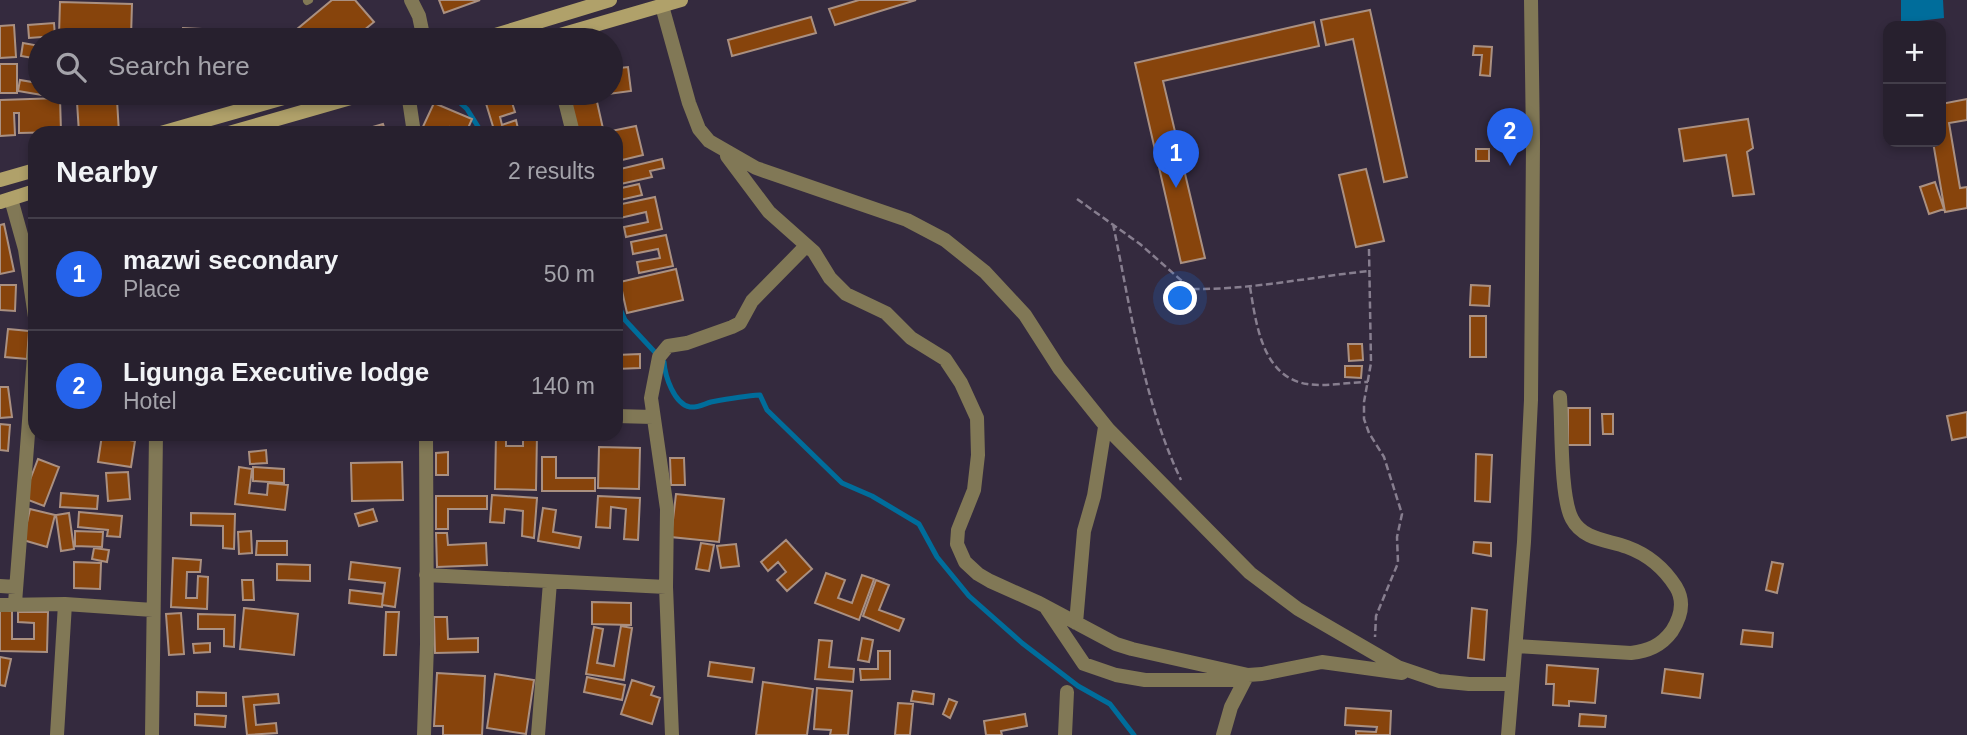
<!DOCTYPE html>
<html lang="en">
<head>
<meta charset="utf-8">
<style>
	body { margin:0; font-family:Arial,sans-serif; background:#332d3a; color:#f1f3f6 }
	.controls { position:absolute; right:21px; top:21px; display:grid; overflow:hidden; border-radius:14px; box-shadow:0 4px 10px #0003 }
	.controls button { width:63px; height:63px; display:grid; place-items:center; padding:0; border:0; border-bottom:2px solid #433e4a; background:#27202e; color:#f1f3f6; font:35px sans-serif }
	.you { position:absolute; left:1181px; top:299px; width:24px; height:24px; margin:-18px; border:5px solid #fff; border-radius:50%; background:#1a73e8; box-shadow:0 0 0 10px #1a73e833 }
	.badge { display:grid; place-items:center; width:46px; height:46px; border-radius:50%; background:#2563eb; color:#fff; font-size:23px; font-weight:700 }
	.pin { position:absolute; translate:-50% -58px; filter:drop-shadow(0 2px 4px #0008) }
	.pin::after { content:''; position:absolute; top:37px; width:24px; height:21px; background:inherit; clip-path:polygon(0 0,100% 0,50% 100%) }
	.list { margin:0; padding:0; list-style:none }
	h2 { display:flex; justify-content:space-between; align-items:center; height:91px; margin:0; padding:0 28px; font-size:30px }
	h2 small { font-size:23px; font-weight:400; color:#a4a3aa }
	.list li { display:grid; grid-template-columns:46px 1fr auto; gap:21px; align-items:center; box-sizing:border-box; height:112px; padding:0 28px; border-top:2px solid #433e4a }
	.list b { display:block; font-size:26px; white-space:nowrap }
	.list p { margin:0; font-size:23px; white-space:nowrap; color:#a4a3aa }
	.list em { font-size:23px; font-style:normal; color:#a4a3aa }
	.icon { flex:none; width:38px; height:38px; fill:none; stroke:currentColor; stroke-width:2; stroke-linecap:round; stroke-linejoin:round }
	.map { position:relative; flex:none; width:1967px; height:735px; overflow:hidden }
	.search { position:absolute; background:#27202e; box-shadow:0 4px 10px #0003; left:28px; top:28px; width:595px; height:77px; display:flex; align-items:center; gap:18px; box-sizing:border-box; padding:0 24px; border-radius:38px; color:#a4a3aa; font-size:26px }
	.panel { position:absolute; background:#27202e; box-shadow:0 4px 10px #0003; left:28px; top:126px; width:595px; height:315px; border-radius:21px }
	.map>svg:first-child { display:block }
</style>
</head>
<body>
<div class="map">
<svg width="1967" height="735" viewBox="0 0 1967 735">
	<rect width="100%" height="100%" fill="#342a3e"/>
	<!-- water -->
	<path fill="#006d9b" d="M1901 0H1943L1944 18 1901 23Z"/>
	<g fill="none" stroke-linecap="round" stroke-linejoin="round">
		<!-- stream -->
		<path stroke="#006d9b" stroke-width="5" d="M449 93 467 109 482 133
			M616 300 625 320 664 362C665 376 674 404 690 407 697 408 704 404 711 402 727 399 743 396 760 395L767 410 842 483 872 496 919 524 937 557 969 596 1022 643 1078 686 1110 704 1134 735"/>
	</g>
	<!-- building -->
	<path fill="#87440c" stroke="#aa9081" stroke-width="2" d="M332 0H355L374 22 352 40H304L296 30Z
		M439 0H480L444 13Z
		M859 0H916L835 25 829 9Z
		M60 2 132 4 131 37 59 35Z
		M1370 10 1407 177 1384 182 1353 39 1326 45 1321 20Z
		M811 17 816 33 732 56 728 40Z
		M1314 22 1319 46 1163 81 1205 258 1181 263 1135 63Z
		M54 23 55 36 29 38 28 25Z
		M14 25 16 57 0 58V26Z
		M183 28 201 29 200 40H182Z
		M23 43 40 46 39 59 21 56Z
		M1474 46 1492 47 1490 76 1480 75 1482 55H1473Z
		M0 64H17V93H0Z
		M40 67V93H55L54 97 18 91 20 80 38 83Z
		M628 67 631 91 600 95V93H611V69Z
		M498 93H509L515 112 500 117 502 125 516 120 519 133H495L484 97Z
		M567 93H595L604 133H575Z
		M60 98 61 132 19 133V113H14L15 135 0 136V100Z
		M1967 99V120L1949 123 1960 188 1967 187V208L1945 212 1933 142H1941V104Z
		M117 100 119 133H79L77 102Z
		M434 103 472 119 466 133 450 127 447 133H420Z
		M1748 119 1753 148 1747 152 1754 194 1733 196 1726 155 1684 161 1679 129Z
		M383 124 386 133H352Z
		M636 126 643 155 618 161 616 133 611 131Z
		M1476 149H1489V161H1476Z
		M662 159 664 168 650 171 652 177 616 185 617 189 639 184 642 195 620 200V197L616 198V170Z
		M1366 169 1384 241 1356 247 1339 175Z
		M1935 182 1944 209 1929 214 1920 187Z
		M655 197 662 229 626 237 624 227 648 222 646 212 620 218 617 205Z
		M4 224 14 271 0 274V225Z
		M666 235 673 266 639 273 637 262 660 258 658 249 633 254 631 242Z
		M676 269 683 300 627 313 620 282Z
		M0 285H16L15 311 0 310Z
		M1471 285 1490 286 1489 306 1470 305Z
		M1470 316H1486V357H1470Z
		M8 329 29 331 27 359 5 357Z
		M1348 344H1362L1363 360 1349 361Z
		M640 354V368L616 369V355Z
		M1345 366H1362L1361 378 1345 377Z
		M0 387H8L12 417 0 418Z
		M1568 408H1590V445H1568Z
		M1967 412V437L1952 440 1947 416Z
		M1602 414H1613V434H1603Z
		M0 424 10 425 8 451 0 450Z
		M496 434H506V446H523V434H537L536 490 495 489Z
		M102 435 135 441 131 467 98 462Z
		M599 447 640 448 639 489 598 488Z
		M266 450 267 463 250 464 249 452Z
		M448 452V475H436V453Z
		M1476 454 1492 455 1490 502 1475 501Z
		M542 457H556V478H595V491H542Z
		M670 458H684L685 485H671Z
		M38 459 59 467 44 506 23 498Z
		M402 462 403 500 352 501 351 463Z
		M239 467 252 469 249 493 267 495 268 483 288 485 285 510 235 504Z
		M253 467 284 469V483L253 481Z
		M128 472 130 499 108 501 106 473Z
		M61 493 98 496 97 509 60 507Z
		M676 494 724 499 719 542 671 537Z
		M492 495 537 498 534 538 522 536 523 511 505 509 504 523 490 522Z
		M436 496H487V509H448V529H436Z
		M598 496 640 498 638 540 624 539 626 509 611 507 610 528 596 527Z
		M543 508 556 510 553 532 581 537 579 548 538 541Z
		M30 509 55 515 47 547 23 540Z
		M373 509 377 521 359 526 355 514Z
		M79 512 122 516 120 537 107 536 108 530 78 527Z
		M69 513 74 549 61 551 56 515Z
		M191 513 235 514 234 549 223 548V526L191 525Z
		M75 531 103 532 102 547 75 546Z
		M251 531 252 553 239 554 238 532Z
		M436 533H447L448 545 486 543 487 565 437 567Z
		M786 540 812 569 787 591 777 580 786 572 778 562 768 571 761 562Z
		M257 541H287V555H256Z
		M1474 542 1491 543V556L1473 553Z
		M701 543 714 545 709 571 696 569Z
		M736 544 739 566 721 568 717 546Z
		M94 548 109 550 107 562 92 559Z
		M173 558 201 560 200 572H187L186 598H197L198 576 208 577 207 609 171 607Z
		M74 562 101 563 100 589 74 588Z
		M351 562 400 568 395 607 382 605 385 583 349 579Z
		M1772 562 1783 564 1777 593 1766 590Z
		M277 564 310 565V581L277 580Z
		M826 573 845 580 838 598 852 603 862 575 874 579 859 620 815 603Z
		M242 580H253L254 600H243Z
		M876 580 889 585 879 610 904 619 899 631 863 616Z
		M350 590 383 594 382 607 349 603Z
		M592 602 631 603V625L592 624Z
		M244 608 298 614 294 655 240 649Z
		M1472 608 1487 610 1484 660 1468 658Z
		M0 610 12 611V639H34V623L18 622V612H48L47 652 0 651Z
		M386 612H399L396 655H384Z
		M181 613 184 654 169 655 166 614Z
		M198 614 235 615 234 647 224 646V629H198Z
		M434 617H447L448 639 478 638V652L435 653Z
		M621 626 632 628 624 680 586 674 594 627 603 629 597 663 614 666Z
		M1743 630 1773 633 1772 647 1741 644Z
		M862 638 873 640 869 662 858 660Z
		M819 640 832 641 829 667 854 669 853 682 815 679Z
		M210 643V652L194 653 193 644Z
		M878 651H890V679L861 680 860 669H878Z
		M0 657 11 659 5 686 0 685Z
		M710 662 754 668 752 682 708 676Z
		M1547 665 1598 669 1595 703 1569 701V706L1553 705 1554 684H1546Z
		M1665 669 1703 674 1700 698 1662 693Z
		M437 673 485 676 482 735H443V726H434Z
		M495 674 534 680 526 734 487 728Z
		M587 677 625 685 622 700 584 692Z
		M632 680 654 687 651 695 660 698 652 724 621 714Z
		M763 682 813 689 807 735H756Z
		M817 688 852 691 848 735H830L831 730 814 729Z
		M913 691 934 694 933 704 911 701Z
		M197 692 226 693V706H197Z
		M278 694 279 703 254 705 256 725 276 723 277 733 247 735 243 697Z
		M949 699 957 702 950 718 943 714Z
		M898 703 913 704 910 735H895Z
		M1346 708 1391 711 1390 735H1356V731L1376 732 1377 727 1345 725Z
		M195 714 226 716 225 727 195 725Z
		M1025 714 1027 726 1001 731 1002 735H986L984 721Z
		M1580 714 1606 716 1605 727 1579 726Z"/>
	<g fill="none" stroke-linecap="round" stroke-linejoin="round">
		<!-- path -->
		<path stroke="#877e8f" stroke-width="2.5" stroke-dasharray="7 3.5" stroke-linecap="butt" d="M1077 199 1140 244 1191 289C1251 290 1310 277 1369 271
			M1113 224C1131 310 1143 400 1181 480
			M1369 249 1371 363 1364 402V419L1369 433 1384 457 1402 514 1397 537 1398 563 1376 616 1375 637
			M1250 287C1256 323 1262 377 1307 384 1326 387 1348 382 1368 382"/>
		<!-- service -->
		<path stroke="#817856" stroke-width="8" d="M307 1 309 0"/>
		<!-- minor -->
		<path stroke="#817856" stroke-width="14" d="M411 0 419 16 424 40
			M662 6 689 103 699 129 709 141 756 168 907 220 945 240 985 272 1025 315 1059 368 1108 429 1250 573 1298 609 1398 667 1439 681 1469 684H1511
			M408 93 414 133
			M563 93 573 133
			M727 156 769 212 814 252 830 278 846 294 886 313 911 338 945 359 961 383 977 418 978 455 974 490 958 530 957 544 965 562 978 574 990 581 1039 603 1116 644 1132 649 1248 675 1262 674 1322 662 1402 673
			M11 199 25 249 35 317
			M616 416 653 417
			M426 575 666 587
			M0 586 16 587
			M15 603 35 343
			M0 605 65 604 153 610
			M1047 609 1084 664 1116 675 1145 680H1245
			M1076 623 1084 531 1094 496 1105 427
			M1516 646 1631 653C1648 651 1661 646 1672 631 1681 617 1685 602 1676 587 1664 568 1649 555 1627 547 1608 540 1583 540 1572 519 1560 497 1562 425 1560 397
			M57 735 65 604
			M152 735 156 434
			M424 735 427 644 426 434
			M538 735 550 582
			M672 735 666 587 667 509 651 398 659 357 668 346 687 343 732 327 740 323 752 301 806 246
			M1065 735 1067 692
			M1223 735 1231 707 1247 676
			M1508 735 1524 542 1531 400 1533 142 1531 0"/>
		<!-- secondary -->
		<path stroke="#b0a16a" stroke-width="14" d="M479 40 610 0
			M543 40 681 0
			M161 133 301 93
			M229 133 368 93
			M0 180 35 170
			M0 202 35 191"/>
	</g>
</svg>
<div class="controls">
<button>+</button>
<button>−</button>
</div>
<div class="you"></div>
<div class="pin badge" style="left:1176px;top:188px">1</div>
<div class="pin badge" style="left:1510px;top:166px">2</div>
<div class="search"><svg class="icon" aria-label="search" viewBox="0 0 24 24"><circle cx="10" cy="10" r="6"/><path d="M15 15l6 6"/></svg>Search here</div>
<section class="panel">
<h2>Nearby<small>2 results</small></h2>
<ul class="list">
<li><span class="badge">1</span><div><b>mazwi secondary</b><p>Place</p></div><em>50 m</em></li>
<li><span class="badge">2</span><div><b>Ligunga Executive lodge</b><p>Hotel</p></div><em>140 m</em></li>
</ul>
</section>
</div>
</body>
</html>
